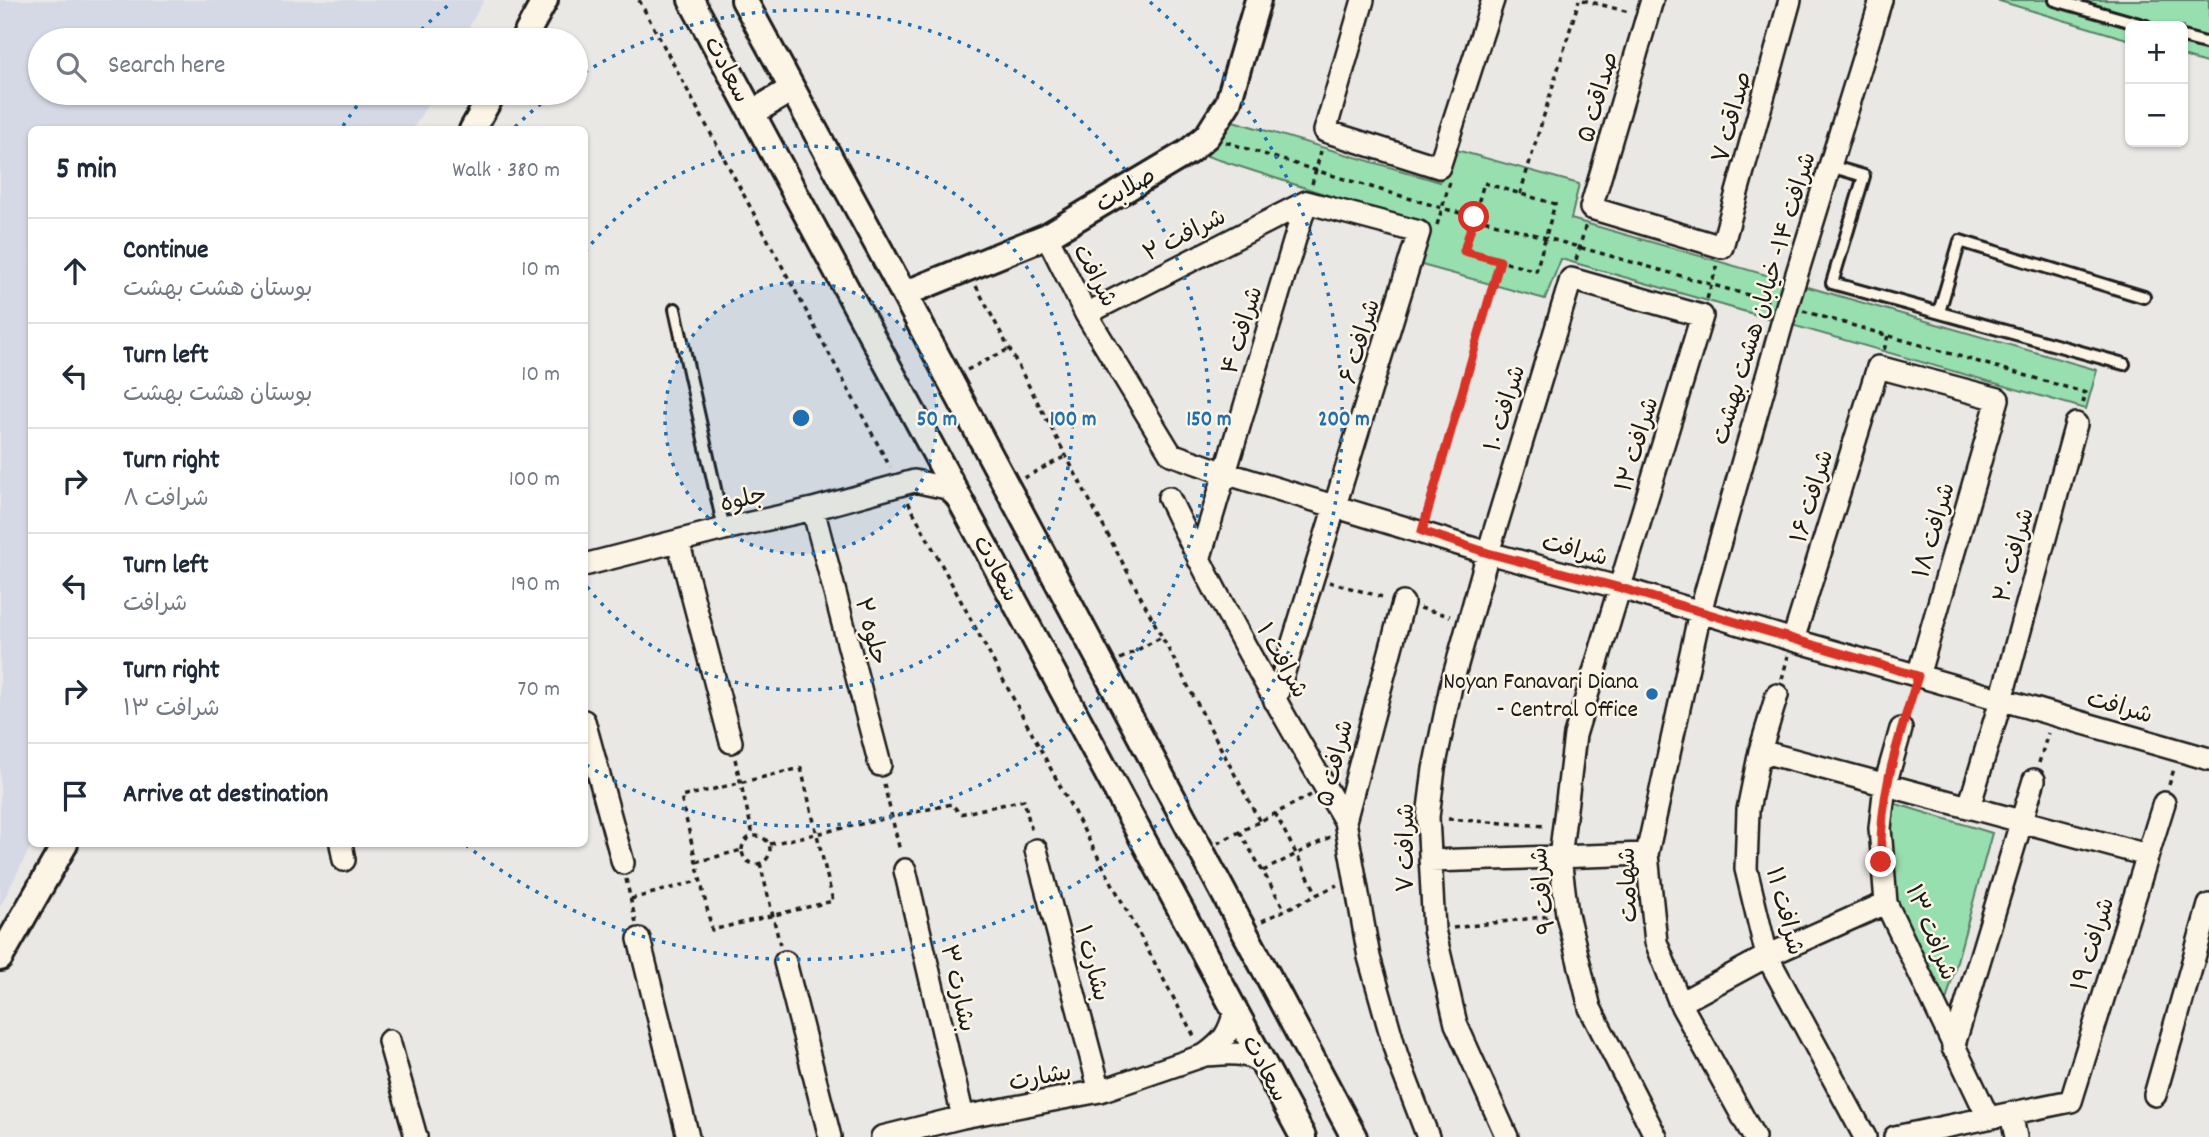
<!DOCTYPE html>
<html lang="en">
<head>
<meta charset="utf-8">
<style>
	body { margin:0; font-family:Dekko,"Playpen Sans Arabic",sans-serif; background:#f6f6f7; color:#1f2937 }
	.controls { position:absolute; right:21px; top:21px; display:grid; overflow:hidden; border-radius:10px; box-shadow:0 2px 5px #0004 }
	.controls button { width:63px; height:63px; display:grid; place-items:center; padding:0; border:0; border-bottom:2px solid #e0e1e3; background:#fff; color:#1f2937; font:35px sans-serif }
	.stop { position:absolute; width:21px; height:21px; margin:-16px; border:5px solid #d93025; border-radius:50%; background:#fff }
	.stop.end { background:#d93025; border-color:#fff; box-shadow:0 2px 7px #0008 }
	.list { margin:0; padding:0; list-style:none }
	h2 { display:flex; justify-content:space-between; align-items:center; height:91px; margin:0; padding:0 28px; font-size:30px }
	h2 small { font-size:23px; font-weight:400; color:#747a83 }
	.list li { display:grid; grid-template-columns:46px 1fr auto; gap:21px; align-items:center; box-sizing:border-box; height:105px; padding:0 28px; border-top:2px solid #e0e1e3 }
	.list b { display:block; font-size:26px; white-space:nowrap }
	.list p { margin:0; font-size:23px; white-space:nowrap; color:#747a83 }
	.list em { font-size:23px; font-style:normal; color:#747a83 }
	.icon { flex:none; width:38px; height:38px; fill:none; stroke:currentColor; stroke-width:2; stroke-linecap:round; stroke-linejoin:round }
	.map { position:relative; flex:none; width:2209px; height:1137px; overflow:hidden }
	.search { position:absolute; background:#fff; box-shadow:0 2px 5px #0004; left:28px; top:28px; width:560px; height:77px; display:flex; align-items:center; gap:18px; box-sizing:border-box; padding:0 24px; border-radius:38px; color:#747a83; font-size:26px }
	.panel { position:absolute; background:#fff; box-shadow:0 2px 5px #0004; left:28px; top:126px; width:560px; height:721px; border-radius:10px }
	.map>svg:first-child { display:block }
</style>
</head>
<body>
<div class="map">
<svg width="2209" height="1137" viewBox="0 0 2209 1137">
	<rect width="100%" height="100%" fill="#eae8e5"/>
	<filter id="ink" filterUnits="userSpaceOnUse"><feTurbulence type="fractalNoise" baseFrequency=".0143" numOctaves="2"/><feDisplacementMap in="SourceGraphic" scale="14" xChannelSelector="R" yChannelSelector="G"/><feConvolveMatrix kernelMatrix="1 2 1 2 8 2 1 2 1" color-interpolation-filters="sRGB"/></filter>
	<g filter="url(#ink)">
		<!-- built -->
		<path fill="#d5d9e5" d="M0 0H484L462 40H40V93H434L413 129 32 130V844L0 907Z"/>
		<!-- green -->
		<path fill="#97dfae" stroke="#5a7e65" stroke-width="2" d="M1996 0H2209V64L2183 56V26H2130V40Z
			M1233 121 1440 182 1449 148 1579 184 1571 219 2097 370 2086 409 1561 259 1545 299 1418 264 1426 227 1207 156Z
			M1880 799 1992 833 1945 1005 1891 905Z"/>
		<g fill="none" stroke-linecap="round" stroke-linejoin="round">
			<defs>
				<path id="service" d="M2055 0 2146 26
					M2183 37 2209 44
					M1830 166 1864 176 1832 283 2124 364
					M675 309 724 529
					M1939 312 1960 241 2144 297"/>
				<path id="minor" d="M1363 0 1325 131 1439 167 1493 0
					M1652 0 1591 208 1722 247 1790 0
					M1047 236 1086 314 1171 454 1225 473 1488 553 1621 588 1793 640 2209 759
					M1086 314 1306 202
					M1169 498C1222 609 1283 715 1345 821
					M813 509 880 765
					M678 541 731 742
					M1199 560 1306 202
					M584 565 724 529 813 509 914 481 947 488 961 501
					M1403 603 1345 821 1369 957 1397 1056 1428 1137
					M1793 640 1878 367 1998 399 1918 676
					M1777 695 1760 751 1748 810 1746 869 1767 956 1865 1137
					M1275 701 1419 232 1306 202
					M584 721 623 863
					M1901 729 1885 785 1880 828 1886 903 1988 1117
					M1760 751 2147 855
					M1969 807 2001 700 2076 424
					M341 844 344 860
					M1036 850 1100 1091
					M1430 861 1647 854
					M905 870 963 1117
					M639 939 688 1137
					M785 962 830 1137
					M1680 1003 1767 956 1886 903
					M1235 1011C1229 1034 1224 1041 1205 1055 1227 1054 1253 1049 1267 1070
					M389 1041 416 1137
					M1953 1048 2034 780
					M2155 1095 2209 905
					M2011 1114 2016 1137
					M882 1137 963 1117 1100 1091 1205 1055
					M1507 1137 1456 1024 1434 930 1428 817 1434 769 1451 686 1488 553 1571 279 1702 316 1575 735 1560 858 1567 914 1590 1008 1656 1137
					M1754 1137 1680 1003 1656 942 1647 854 1700 612 1787 306 1881 0
					M1895 1137 2071 1101 2164 803"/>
				<path id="tertiary" d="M691 0 1303 1137
					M744 0 904 294 1354 1137
					M523 40 545 0
					M752 113 792 89
					M472 130 493 93
					M904 294 1047 236 1188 152 1207 136 1228 103 1258 0
					M0 958 65 844"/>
			</defs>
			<!-- service casing -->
			<use href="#service" stroke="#1c1c1c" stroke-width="16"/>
			<!-- minor casing -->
			<use href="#minor" stroke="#1c1c1c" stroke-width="26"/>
			<!-- tertiary casing -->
			<use href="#tertiary" stroke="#1c1c1c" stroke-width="30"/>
			<!-- path -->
			<path stroke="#1c1c1c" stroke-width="3.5" stroke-dasharray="5 5" stroke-linecap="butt" d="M639 0 890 467
				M1583 0 1629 12
				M1226 142C1405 200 1588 249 1769 301
				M1484 183 1555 204 1536 271 1464 251Z
				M1312 184 1321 151
				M1520 194 1579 0
				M1437 225 1450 182
				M1576 260 1586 224
				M976 286 1260 822
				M1707 299 1717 266
				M1803 311 2086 393 2082 406
				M1884 350 1888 336
				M967 370 1009 349
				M1024 478 1066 456
				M908 502 1195 1038
				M1426 516 1500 261
				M1329 582 1386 598
				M1420 608 1450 616
				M1120 659 1162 637
				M1782 679 1788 656
				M1906 714 1912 694
				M735 759 753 835
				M2039 763 2048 733
				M801 768 833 901 712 930 681 797Z
				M884 784 900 851
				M2169 785 2174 769
				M1275 813 1317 894
				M1448 819 1545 826
				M1240 832 1285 910
				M742 850a14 14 0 1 1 28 0a14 14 0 1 1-28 0Z
				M1218 843 1311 795
				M770 844 952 804 960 814 1024 800 1032 833
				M696 862 742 850
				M760 863 780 945
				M1263 871 1330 837
				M626 879 636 923
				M631 899 701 880
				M1262 921 1337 885
				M1453 928 1550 916"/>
			<!-- service -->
			<use href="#service" stroke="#fcf5e5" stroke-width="10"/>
			<!-- minor -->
			<use href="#minor" stroke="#fcf5e5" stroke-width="21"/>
			<!-- tertiary -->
			<use href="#tertiary" stroke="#fcf5e5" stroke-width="24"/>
		</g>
	</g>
	<g fill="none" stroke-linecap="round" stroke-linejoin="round" filter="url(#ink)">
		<!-- route -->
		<path stroke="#d93025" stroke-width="9" d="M1474 217 1464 251 1500 261 1422 531 1488 553 1621 588 1918 676C1898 741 1879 792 1881 862"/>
	</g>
	<!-- distance rings -->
	<circle cx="801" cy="418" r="136" fill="#1f6fb2" fill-opacity=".12"/>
	<g fill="none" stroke="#1f6fb2" stroke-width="3.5" stroke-dasharray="3.5 7">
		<circle cx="801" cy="418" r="136"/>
		<path d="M585 252A272 272 0 1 1 585 584"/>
		<path d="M515 127A408 408 0 0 1 553 94M576 78A408 408 0 1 1 585 764"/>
		<path d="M343 126A543 543 0 0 1 365 95M414 37A543 543 0 0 1 452 2M1150 2A543 543 0 0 1 467 846"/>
	</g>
	<!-- markers -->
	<circle fill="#1f6fb2" stroke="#fcf5e5" stroke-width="2.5" cx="1652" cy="694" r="7"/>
	<g text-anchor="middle" stroke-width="5" stroke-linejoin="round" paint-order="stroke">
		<!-- street labels -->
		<g font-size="24" fill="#1c1c1c" stroke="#fcf5e5">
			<text transform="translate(728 69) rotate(62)" y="8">سعادت</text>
			<text transform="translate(1597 97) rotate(-74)" y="8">صداقت ۵</text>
			<text transform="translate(1731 117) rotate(-75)" y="8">صداقت ۷</text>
			<text transform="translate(1125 189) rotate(-31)" y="8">صلابت</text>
			<text transform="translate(1184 234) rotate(-27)" y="8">شرافت ۲</text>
			<text transform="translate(1096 275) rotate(62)" y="8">شرافت</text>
			<text transform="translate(1763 298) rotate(-73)" y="8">شرافت ۱۴- خیابان هشت بهشت</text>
			<text transform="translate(1241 330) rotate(-73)" y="8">شرافت ۴</text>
			<text transform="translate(1359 341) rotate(-73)" y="8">شرافت ۶</text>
			<text transform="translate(1504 408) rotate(-73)" y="8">شرافت ۱۰</text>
			<text transform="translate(1636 444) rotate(-73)" y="8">شرافت ۱۲</text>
			<text transform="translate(1811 496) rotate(-73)" y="8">شرافت ۱۶</text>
			<text transform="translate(743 498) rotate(-13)" y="8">جلوه</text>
			<text transform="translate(1933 530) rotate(-74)" y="8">شرافت ۱۸</text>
			<text transform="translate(1575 549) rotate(15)" y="8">شرافت</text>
			<text transform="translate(2013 555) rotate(-75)" y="8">شرافت ۲۰</text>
			<text transform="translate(997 568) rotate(62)" y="8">سعادت</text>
			<text transform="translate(872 631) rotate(75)" y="8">جلوه ۲</text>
			<text transform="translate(1283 660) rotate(61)" y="8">شرافت ۱</text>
			<text transform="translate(2120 706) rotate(16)" y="8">شرافت</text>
			<text transform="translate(1334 763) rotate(-76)" y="8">شرافت ۵</text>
			<text transform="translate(1405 848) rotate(-90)" y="8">شرافت ۷</text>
			<text transform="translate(1627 885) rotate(-92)" y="8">شهامت</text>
			<text transform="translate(1542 891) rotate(-96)" y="8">شرافت ۹</text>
			<text transform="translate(1786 911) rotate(75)" y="8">شرافت ۱۱</text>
			<text transform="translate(1932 932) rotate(68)" y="8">شرافت ۱۳</text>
			<text transform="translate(2092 944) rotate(-73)" y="8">شرافت ۱۹</text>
			<text transform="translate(1093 963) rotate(75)" y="8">بشارت ۱</text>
			<text transform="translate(959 988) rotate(77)" y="8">بشارت ۳</text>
			<text transform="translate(1266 1068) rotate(62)" y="8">سعادت</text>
			<text transform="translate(1040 1076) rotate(-11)" y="8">بشارت</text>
		</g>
		<!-- poi labels -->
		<g font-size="24" fill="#1c1c1c" stroke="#fcf5e5" text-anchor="end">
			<text x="1638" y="688">Noyan Fanavari Diana<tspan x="1638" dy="28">- Central Office</tspan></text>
		</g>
	</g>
	<circle cx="801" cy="418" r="10" fill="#1f6fb2" stroke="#fcf5e5" stroke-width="3.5"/>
	<g font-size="21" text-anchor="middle" font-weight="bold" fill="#1f6fb2" stroke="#fcf5e5" stroke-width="5" stroke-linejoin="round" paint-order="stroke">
		<text x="937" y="425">50 m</text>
		<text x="1073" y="425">100 m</text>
		<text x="1209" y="425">150 m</text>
		<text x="1344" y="425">200 m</text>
	</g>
</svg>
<div class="controls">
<button>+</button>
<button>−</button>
</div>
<div class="stop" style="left:1474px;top:217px"></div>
<div class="stop end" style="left:1881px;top:862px"></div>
<div class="search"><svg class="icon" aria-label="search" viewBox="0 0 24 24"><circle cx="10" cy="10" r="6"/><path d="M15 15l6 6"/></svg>Search here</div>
<section class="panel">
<h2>5 min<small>Walk · 380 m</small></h2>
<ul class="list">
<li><svg class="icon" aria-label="ahead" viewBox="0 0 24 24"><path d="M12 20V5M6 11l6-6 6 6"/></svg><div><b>Continue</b><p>بوستان هشت بهشت</p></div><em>10 m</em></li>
<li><svg class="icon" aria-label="left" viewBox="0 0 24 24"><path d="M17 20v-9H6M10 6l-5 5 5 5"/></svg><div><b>Turn left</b><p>بوستان هشت بهشت</p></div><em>10 m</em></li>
<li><svg class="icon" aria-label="right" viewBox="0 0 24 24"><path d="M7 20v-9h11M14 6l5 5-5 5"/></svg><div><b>Turn right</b><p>شرافت ۸</p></div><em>100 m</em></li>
<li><svg class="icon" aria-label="left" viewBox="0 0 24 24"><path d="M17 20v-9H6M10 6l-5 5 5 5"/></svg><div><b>Turn left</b><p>شرافت</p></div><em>190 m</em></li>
<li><svg class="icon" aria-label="right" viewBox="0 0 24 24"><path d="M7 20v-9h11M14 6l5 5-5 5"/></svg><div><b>Turn right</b><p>شرافت ۱۳</p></div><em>70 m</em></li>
<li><svg class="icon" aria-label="arrive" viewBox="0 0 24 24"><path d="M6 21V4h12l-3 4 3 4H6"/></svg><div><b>Arrive at destination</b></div></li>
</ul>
</section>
</div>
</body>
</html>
